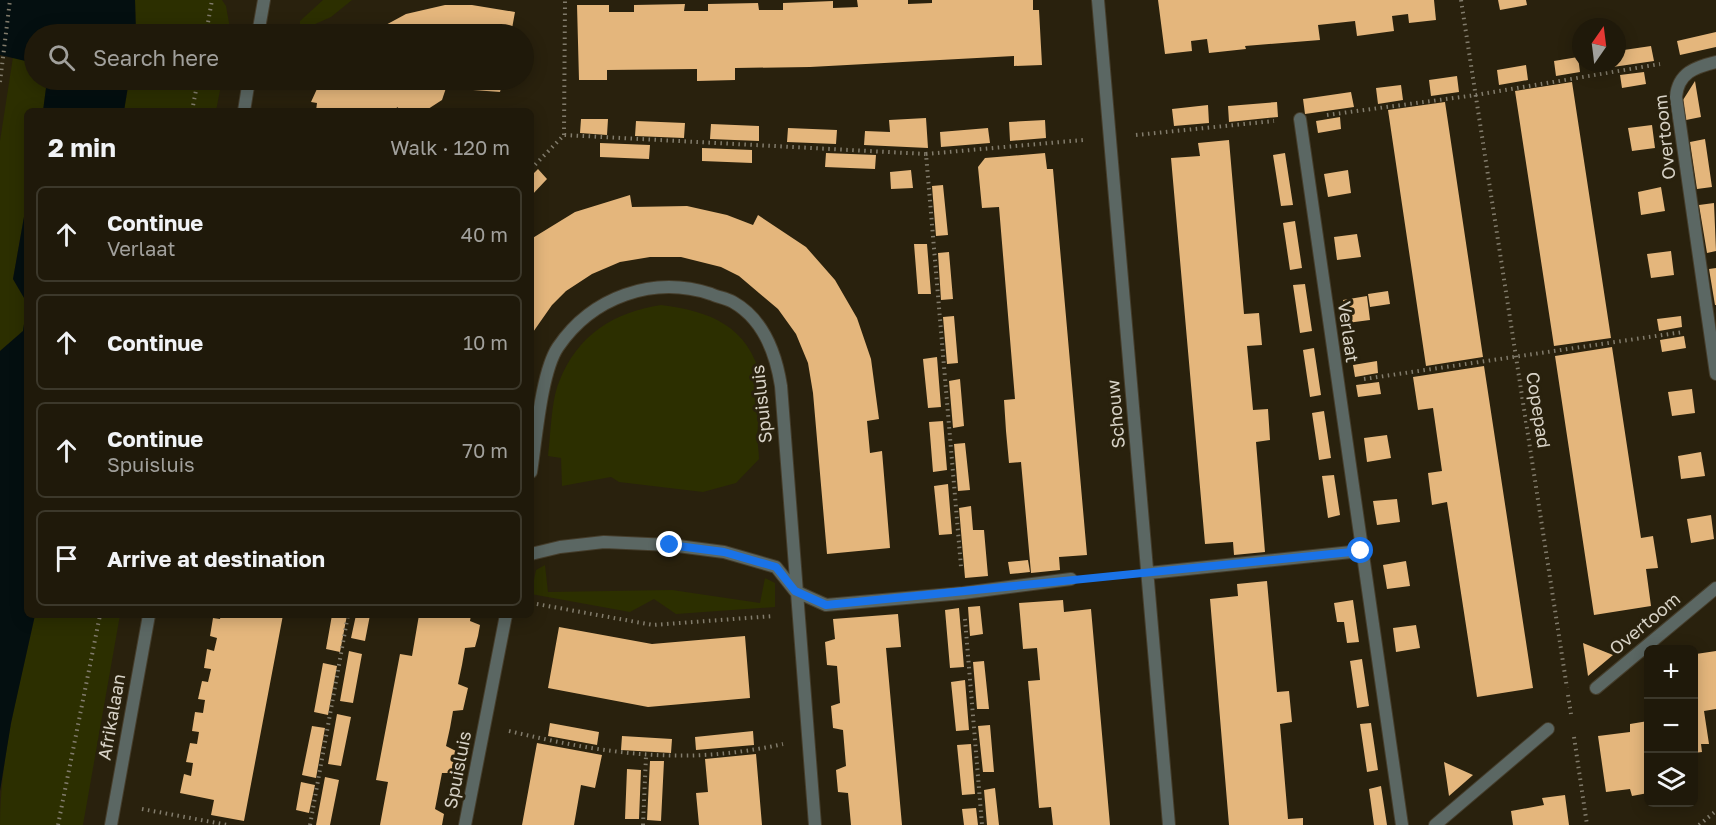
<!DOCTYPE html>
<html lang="en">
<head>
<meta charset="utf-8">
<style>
	body { margin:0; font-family:"Golos Text",sans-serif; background:#2c2618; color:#f1f3f6 }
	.controls { position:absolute; right:18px; bottom:18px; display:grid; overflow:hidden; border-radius:9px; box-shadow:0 3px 15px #0003 }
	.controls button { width:54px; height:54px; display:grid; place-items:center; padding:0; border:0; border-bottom:2px solid #3c382b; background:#1f190a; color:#f1f3f6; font:30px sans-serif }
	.compass { position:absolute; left:1572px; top:18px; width:54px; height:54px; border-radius:50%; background:#1f190a; box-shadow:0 3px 15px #0003; rotate:14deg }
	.stop { position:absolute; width:18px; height:18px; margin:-14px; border:4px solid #1a73e8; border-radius:50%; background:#fff }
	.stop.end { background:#1a73e8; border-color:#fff; box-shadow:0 2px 6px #0008 }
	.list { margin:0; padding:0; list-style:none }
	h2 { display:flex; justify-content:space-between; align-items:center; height:78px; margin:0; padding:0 24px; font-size:26px }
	h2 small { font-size:20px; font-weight:400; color:#a1a09c }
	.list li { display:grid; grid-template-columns:39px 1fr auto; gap:18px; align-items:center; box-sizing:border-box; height:96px; margin:0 12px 12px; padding:0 12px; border:2px solid #3c382b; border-radius:9px }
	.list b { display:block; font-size:22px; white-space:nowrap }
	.list p { margin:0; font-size:20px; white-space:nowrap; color:#a1a09c }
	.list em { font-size:20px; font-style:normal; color:#a1a09c }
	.icon { flex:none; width:33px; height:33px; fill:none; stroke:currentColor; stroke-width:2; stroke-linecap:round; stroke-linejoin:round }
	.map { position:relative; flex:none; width:1716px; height:825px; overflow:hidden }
	.search { position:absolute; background:#1f190a; box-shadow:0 3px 15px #0003; left:24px; top:24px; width:510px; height:66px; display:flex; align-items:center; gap:15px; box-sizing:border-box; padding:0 21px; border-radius:33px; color:#a1a09c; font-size:22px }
	.panel { position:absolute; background:#1f190a; box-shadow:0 3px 15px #0003; left:24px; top:108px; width:510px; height:510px; border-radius:9px }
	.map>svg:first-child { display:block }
</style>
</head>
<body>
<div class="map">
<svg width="1716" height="825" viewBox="0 0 1716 825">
	<rect width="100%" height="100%" fill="#29210d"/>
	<!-- green -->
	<path fill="#2c2f00" d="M135 0H222L226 6 231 34H136Z
		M323 0H352L331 17 304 29 300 26V21Z
		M13 57 34 63V80H47V83L43 111H27V200L13 279 27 303 23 331 0 351V141Z
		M129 80H222L216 111H124Z
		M661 305C710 311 749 326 761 379 764 388 769 401 767 411 766 417 759 421 758 427 756 436 759 450 759 459L736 483 703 492 619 482 611 477 562 486 561 458 548 456C551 434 551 401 559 382 577 335 614 312 661 305Z
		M545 565 548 592 672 590 760 603 765 578 775 583V607L676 614 654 599 630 612 531 594 536 570Z
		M35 615H120L83 825H0C0 754 20 684 35 615Z"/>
	<!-- water -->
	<path fill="#040f10" d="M0 0H135L136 34H34V63L0 55Z
		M47 80H129L124 111H43Z
		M27 200V303L13 279Z
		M27 304V615H35L11 723 0 791V351L23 331Z"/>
	<!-- building -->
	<path fill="#e4b67c" d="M857 0H908V4L932 3V0H1033V10H1039L1042 65 1014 66V56L810 67 735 68V80L697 81V69L607 70V80H579L577 5H609V12H634V5L685 4 684 11H708V4L758 3 759 10H783V3L833 1V8L858 7Z
		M1158 0H1434L1436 20 1409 23 1408 14 1392 16 1394 31 1357 36 1355 21 1318 25 1320 40 1245 46 1246 49 1209 53 1207 39 1191 41 1192 51 1165 54Z
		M1498 0H1526L1527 5 1500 10Z
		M445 5H472L515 12 511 34H369L406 14Z
		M1716 32V47L1680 55 1677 41Z
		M1651 46 1654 61 1606 68 1605 63H1617V51Z
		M1578 57 1580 72 1556 76 1554 61Z
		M1526 65 1528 80 1499 85 1497 70Z
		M1644 72 1646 84 1622 88 1620 75Z
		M1457 76 1459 92 1431 96 1429 80Z
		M321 80H503L500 92 446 88 442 100 425 111H402L397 107 396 111H316L317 103 311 102Z
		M1695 81 1701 117 1686 120 1683 100Z
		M1572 82 1611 338 1554 346 1515 91Z
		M1401 85 1403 100 1378 104 1376 88Z
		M1351 92 1354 107 1305 114 1303 99Z
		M1277 102 1278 117 1229 122 1228 106Z
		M1445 102 1483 357 1426 366 1388 110Z
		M1208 105 1209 123 1174 126 1172 109Z
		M1340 117 1341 129 1318 133 1316 121Z
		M926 118 928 148 864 145 865 131 890 132 889 120Z
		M581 119H608L607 135 580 133Z
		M1045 120 1046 138 1010 141 1009 122Z
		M636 121 685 123 684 138 635 136Z
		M711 124 759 126V141L710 139Z
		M1652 125 1655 148 1632 151 1628 128Z
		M788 128 837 130 836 144 787 142Z
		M988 128 990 143 941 147 940 132Z
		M1705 139 1712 187 1697 189 1690 142Z
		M1229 140 1244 314 1259 313 1262 345 1247 346 1253 410 1268 409 1270 440 1256 442 1265 552 1234 555 1233 542 1205 544 1171 158 1200 156 1198 143Z
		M600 143 650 145 649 159 600 157Z
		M702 148 752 150V163L702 161Z
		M826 153 876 155 875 169 825 167Z
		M1045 153 1047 169H1053L1087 555 1059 557 1060 570 1031 573 1021 462 1009 463 1006 431 1004 400 1015 399 999 207 982 208 978 167 985 158Z
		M1285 153 1293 205 1281 206 1273 155Z
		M538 169 547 179 531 196V176Z
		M911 170 913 188 891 189 890 172Z
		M1348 170 1351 193 1328 197 1324 174Z
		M943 185 948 235 936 236 932 186Z
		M1661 187 1665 211 1641 215 1638 192Z
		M630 195 632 207 687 206 727 215 753 225 758 215 806 247 835 280 857 318 871 359 879 419 867 421 870 453 882 451 890 548 827 554 813 393 808 363 796 334 778 309 739 276 721 267 681 257H650L620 262 592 274 566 291 552 305 531 335V239L575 212Z
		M1714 203 1716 251 1707 253 1699 205Z
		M1295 221 1302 268 1290 270 1283 223Z
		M1357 234 1361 257 1337 260 1334 237Z
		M914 244H927L931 294H918Z
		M1671 251 1674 275 1651 278 1647 254Z
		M949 252 953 299 941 300 938 253Z
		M1716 268V305H1715L1709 269Z
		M1305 284 1312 331 1300 333 1293 285Z
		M1388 291 1390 304 1370 307 1368 294Z
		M1367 296 1370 320 1347 323 1343 300Z
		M954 316 958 363 947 364 943 317Z
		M1681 316 1682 327 1659 331 1657 319Z
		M1684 336 1686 348 1662 352 1660 340Z
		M1612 347 1641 538 1653 536 1658 568 1646 569 1651 606 1594 615 1555 356Z
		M1314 348 1321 395 1310 397 1303 350Z
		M937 357 941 407 928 408 923 359Z
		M1377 361 1378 373 1355 377 1353 365Z
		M1484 366 1533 688 1477 697 1447 502 1432 505 1428 473 1442 471 1433 408 1418 410 1413 377Z
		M960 379 964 426 953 428 949 381Z
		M1379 382 1381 394 1358 397 1356 385Z
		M1692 389 1695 413 1672 416 1668 392Z
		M1324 411 1331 458 1319 460 1312 413Z
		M943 421 947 470 933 472 929 422Z
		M1387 435 1391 458 1367 462 1364 438Z
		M965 443 970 490 958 491 954 444Z
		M1701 452 1705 476 1681 479 1678 456Z
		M1334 475 1340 515 1328 518 1322 476Z
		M948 484 952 534 939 535 934 486Z
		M1397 499 1400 522 1377 525 1373 501Z
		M971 506 973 530H984L988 576 965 578 959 508Z
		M1711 515 1714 539 1691 543 1687 519Z
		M1028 560 1030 572 1010 574 1008 562Z
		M1406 561 1410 586 1387 589 1383 565Z
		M1267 581 1277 692 1289 691 1292 722 1280 724 1288 819 1303 818V825H1229L1210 599 1238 596 1237 584Z
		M1063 600 1064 612 1091 609 1110 825H1053L1051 807 1039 808 1028 681 1040 680 1037 648 1023 649 1019 603Z
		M1353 600 1359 642 1347 643 1344 622H1337L1334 603Z
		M980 606 983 634 970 636 968 607Z
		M959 608 964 667 950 668 945 610Z
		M898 614 901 647 886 648 902 825H851L848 793 838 792 836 770 846 766 843 730 833 728 831 706 840 703 837 666 827 665 825 642 835 639 833 619Z
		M221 615H283L244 821 211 815 214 800 180 793 184 774 191 776 193 763 186 762 190 743 197 744 199 732 192 731 195 712 203 713 205 700 198 699 202 681 208 682 211 669 204 668 207 649 214 651 217 638 210 636 213 618 220 619Z
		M332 615H347L340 652 326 649Z
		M356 615H370L365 641 351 638Z
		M419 615H471L470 621 480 625 478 636 475 647 465 648 462 665 458 684 468 688 463 710 453 711 450 728 446 746 456 751 452 773H442L435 809 444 814 442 825H380L388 782 376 780 400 654 412 656Z
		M1416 625 1420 648 1396 652 1393 628Z
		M559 627 652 644 745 636 750 698 648 707 548 688Z
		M1583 643 1613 655 1588 676Z
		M1694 650 1696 654 1716 651V709L1704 711 1709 744H1701L1702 752 1694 753V680H1697Z
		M349 651 362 654 353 703 340 701Z
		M1362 659 1369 706 1357 708 1350 661Z
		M984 661 989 709H977L973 662Z
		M323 663 337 666 328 715 314 712Z
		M965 680 969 730 956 731 951 682Z
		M337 714 351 717 341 766 328 764Z
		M1648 721V793L1632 796 1630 789 1606 792 1598 736 1630 732V724Z
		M550 723 599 732 597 745 548 736Z
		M1371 723 1378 770 1367 772 1360 724Z
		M990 725 994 772H983L978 726Z
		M312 726 325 728 316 778 302 775Z
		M753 731 754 745 696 750 695 737Z
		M622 736 672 739 671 753 621 750Z
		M537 743 602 755 595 788 581 785 574 825H522Z
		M971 744 975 794 962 795 957 745Z
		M756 754 762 825H699L696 793 708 792 705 759Z
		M650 761H664L661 821 647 820Z
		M1444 762 1473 775 1449 796Z
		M627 769 641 770 639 819H625Z
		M325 777 339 780 330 825H316Z
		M301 782 315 785 309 813 296 810Z
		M1381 786 1387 825H1374L1369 789Z
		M995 788 999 825H987L984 790Z
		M1565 795 1569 825H1513L1511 811 1544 805 1542 798Z
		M976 808 978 825H964L962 809Z"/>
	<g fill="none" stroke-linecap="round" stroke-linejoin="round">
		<defs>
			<path id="minor" d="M1098 0 1169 825
				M258 34 264 0
				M1716 62C1695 67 1678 73 1676 97L1716 374
				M244 111 249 80
				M1300 119 1402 825
				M531 472C536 441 541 372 558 347 592 297 653 275 711 294 717 297 726 298 733 302 763 319 776 354 781 386L815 825
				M531 554 560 547 604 542 670 545 724 552 776 567 795 591 826 605 963 593 1071 579
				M1149 573 1361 551
				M1596 688 1716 588
				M111 825 149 615
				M465 825 506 615
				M1435 825 1548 729"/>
		</defs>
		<!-- minor casing -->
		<use href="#minor" stroke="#453d2b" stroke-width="14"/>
		<!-- path -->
		<path stroke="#827c6c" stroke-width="4" stroke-dasharray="1.5 4.5" stroke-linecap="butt" d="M1461 0 1567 688
			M206 34 212 0
			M0 82 10 0
			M192 111 198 80
			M1327 115 1476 95 1660 64
			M564 135 565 0
			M1136 135 1274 121
			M926 154 1083 140
			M531 169 564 135 926 154 961 567
			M1364 379 1683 332
			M1095 577 1121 575
			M531 603 653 625 774 616
			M965 619 982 825
			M1568 695 1571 714
			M509 731C606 754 684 766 783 744
			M1574 737 1587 825
			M142 809 228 825
			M58 825 100 615
			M310 825 348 615
			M643 825 646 756
			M1699 825 1716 811"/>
		<!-- minor -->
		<use href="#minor" stroke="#5b6763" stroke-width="12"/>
	</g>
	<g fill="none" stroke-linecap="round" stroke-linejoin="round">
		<!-- route -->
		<path stroke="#1a73e8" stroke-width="8" d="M670 545 724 552 776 567 795 591 826 605 1361 551"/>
	</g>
	<g text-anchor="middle" stroke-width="6" stroke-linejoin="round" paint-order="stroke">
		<!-- street labels -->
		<g font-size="18" fill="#d7d2c6" stroke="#29210d">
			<text transform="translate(1665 137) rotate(-96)" y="6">Overtoom</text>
			<text transform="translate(1348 332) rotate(82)" y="6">Verlaat</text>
			<text transform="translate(762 404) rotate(-96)" y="6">Spuisluis</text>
			<text transform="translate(1538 410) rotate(81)" y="6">Copepad</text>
			<text transform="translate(1116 414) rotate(-95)" y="6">Schouw</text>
			<text transform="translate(1645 624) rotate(-40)" y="6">Overtoom</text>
			<text transform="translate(112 717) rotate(-80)" y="6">Afrikalaan</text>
			<text transform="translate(458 770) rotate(-79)" y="6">Spuisluis</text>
		</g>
	</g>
</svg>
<div class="controls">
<button>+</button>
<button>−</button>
<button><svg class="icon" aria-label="layers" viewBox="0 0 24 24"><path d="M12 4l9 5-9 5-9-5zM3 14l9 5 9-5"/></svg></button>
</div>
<svg class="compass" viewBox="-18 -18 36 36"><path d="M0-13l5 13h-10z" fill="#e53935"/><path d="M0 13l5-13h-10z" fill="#a1a09c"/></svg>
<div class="stop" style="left:1361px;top:551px"></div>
<div class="stop end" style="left:670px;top:545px"></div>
<div class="search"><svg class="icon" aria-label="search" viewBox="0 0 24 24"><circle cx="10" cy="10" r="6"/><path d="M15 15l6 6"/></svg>Search here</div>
<section class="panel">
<h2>2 min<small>Walk · 120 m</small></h2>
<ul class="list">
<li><svg class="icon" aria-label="ahead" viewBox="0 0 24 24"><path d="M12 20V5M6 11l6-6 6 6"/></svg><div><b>Continue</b><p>Verlaat</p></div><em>40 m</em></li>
<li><svg class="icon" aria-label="ahead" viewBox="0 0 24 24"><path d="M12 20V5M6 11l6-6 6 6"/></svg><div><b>Continue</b></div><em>10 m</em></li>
<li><svg class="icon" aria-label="ahead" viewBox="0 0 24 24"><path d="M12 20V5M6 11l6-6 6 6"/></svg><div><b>Continue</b><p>Spuisluis</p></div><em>70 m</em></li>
<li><svg class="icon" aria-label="arrive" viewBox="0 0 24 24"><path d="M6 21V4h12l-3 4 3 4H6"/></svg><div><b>Arrive at destination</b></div></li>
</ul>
</section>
</div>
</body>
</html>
